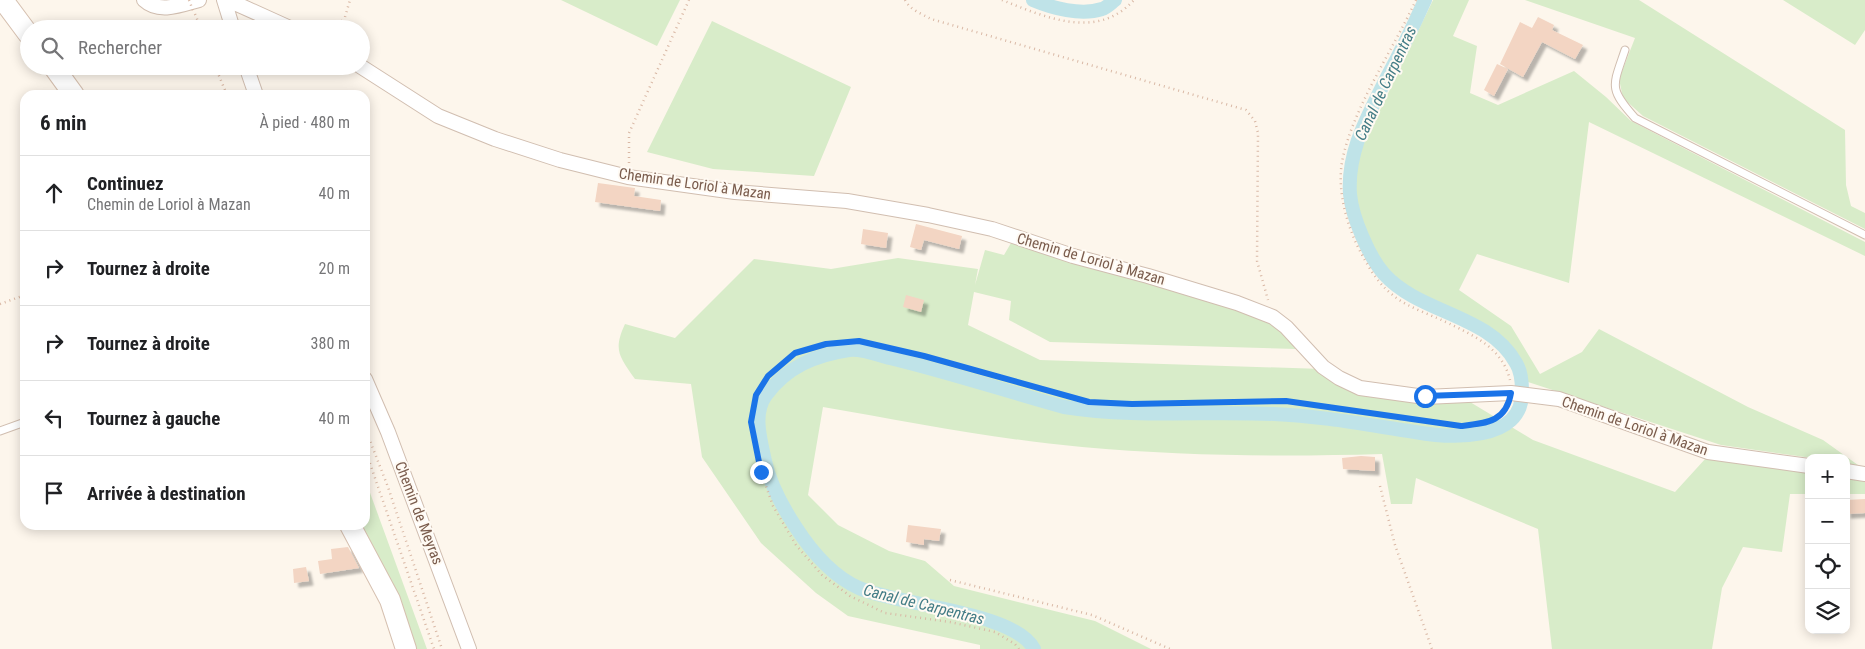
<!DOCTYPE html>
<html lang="fr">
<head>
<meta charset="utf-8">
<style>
	body { margin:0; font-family:"Roboto Condensed",sans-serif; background:#f2f2f2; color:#202124 }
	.controls { position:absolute; right:15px; bottom:15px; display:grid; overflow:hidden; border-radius:10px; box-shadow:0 2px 12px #0003 }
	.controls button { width:45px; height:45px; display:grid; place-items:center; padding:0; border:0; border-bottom:1px solid #e0e0e0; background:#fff; color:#202124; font:25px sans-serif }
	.stop { position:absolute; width:15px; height:15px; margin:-11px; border:4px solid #1a73e8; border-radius:50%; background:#fff }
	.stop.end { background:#1a73e8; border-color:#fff; box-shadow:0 1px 5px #0008 }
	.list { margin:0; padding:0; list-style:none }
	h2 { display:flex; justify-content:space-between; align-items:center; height:65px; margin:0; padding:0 20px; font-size:21px }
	h2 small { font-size:16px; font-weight:400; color:#757577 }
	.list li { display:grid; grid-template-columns:32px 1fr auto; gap:15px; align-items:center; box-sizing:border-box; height:75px; padding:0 20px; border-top:1px solid #e0e0e0 }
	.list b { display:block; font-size:19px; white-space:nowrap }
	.list p { margin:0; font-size:16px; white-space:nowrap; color:#757577 }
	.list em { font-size:16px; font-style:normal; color:#757577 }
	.icon { flex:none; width:28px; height:28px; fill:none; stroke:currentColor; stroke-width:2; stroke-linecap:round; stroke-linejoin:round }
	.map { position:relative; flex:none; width:1865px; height:649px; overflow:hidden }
	.search { position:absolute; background:#fff; box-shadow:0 2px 12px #0003; left:20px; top:20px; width:350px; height:55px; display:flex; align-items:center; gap:12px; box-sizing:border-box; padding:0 18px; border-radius:28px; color:#757577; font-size:19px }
	.panel { position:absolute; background:#fff; box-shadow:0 2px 12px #0003; left:20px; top:90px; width:350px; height:440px; border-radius:15px }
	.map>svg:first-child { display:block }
</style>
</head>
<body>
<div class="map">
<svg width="1865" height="649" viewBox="0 0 1865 649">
	<defs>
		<filter id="shadow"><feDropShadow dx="4.5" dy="4.5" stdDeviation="1" flood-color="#0004"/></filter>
	</defs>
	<rect width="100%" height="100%" fill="#fdf6ec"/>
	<!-- green -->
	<path fill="#d8ecc9" d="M561 0H680L657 46Z
		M1433 0H1469L1453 36 1477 46 1470 93 1498 105 1574 71 1606 97 1631 121 1865 242V256L1589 122 1569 283 1477 254 1459 290 1511 326 1540 374 1582 352 1599 329 1748 407 1823 440 1865 470 1846 466V458H1812L1721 445 1528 382 1515 355 1493 332 1403 288 1385 269 1362 229 1353 196 1355 162Z
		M1525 0H1639L1845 130 1846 185 1851 206 1865 213V229L1643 116 1623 98 1619 79 1635 38Z
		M1783 0H1865V30L1855 45Z
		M712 21 851 87 814 176 713 169 647 152Z
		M1011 243 1260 312 1276 325 1296 349 1050 342 1009 320 1011 301 974 292 968 325 1040 360 1323 369 1334 380 1377 397 1427 403 1470 402 1533 440 1675 492 1706 458 1809 473V494H1790L1782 552 1743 547 1722 588 1712 649H1552L1538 529 1416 478 1412 504H1391L1382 454C1281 457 1182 456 1082 447 995 439 909 422 823 407L808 495 838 525 889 551 925 561 954 586 1095 621 1151 649H980V645L848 616 816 593 761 543 702 457 691 384 635 379C619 356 613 350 625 324L675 338 754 259 831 269 898 258 978 269 975 285 985 250 1004 255Z
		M1846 478 1865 481V494H1846Z
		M365 479 427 649H411L356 525H365Z"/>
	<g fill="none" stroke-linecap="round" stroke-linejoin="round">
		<!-- canal -->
		<path stroke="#bfe3e8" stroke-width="14" d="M1033 0C1052 8 1081 16 1102 9 1106 8 1111 3 1115 0
			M1034 649C1014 611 900 606 859 588 832 576 811 551 795 526 782 506 770 485 765 461 761 441 752 414 766 395 787 367 815 355 849 350 861 348 878 355 890 358 948 372 1006 391 1064 407 1134 418 1204 411 1274 414 1322 416 1368 425 1415 432 1449 438 1524 443 1522 391 1522 382 1521 371 1516 363 1489 314 1420 314 1384 274 1369 257 1352 217 1350 194 1347 151 1368 116 1386 79 1400 53 1413 27 1425 0"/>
	</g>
	<!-- building -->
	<path fill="#f3d5c3" filter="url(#shadow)" d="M1538 17 1554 25 1552 30 1583 45 1575 59 1542 42 1523 77 1500 64 1520 22 1532 28Z
		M1497 64 1508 69 1494 96 1484 90Z
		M598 183 635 188 634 196 661 200 660 211 595 202Z
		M916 224 962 236 959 249 924 240 921 250 910 247Z
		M863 229 888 233 886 248 861 244Z
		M906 295 924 300 921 312 903 307Z
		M1361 456 1375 457V471L1343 469 1342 458Z
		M1865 499V513L1846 514V500Z
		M908 525 941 529 939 541 924 539V545L906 542Z
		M348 547 359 568 320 574 318 561 332 559 331 549Z
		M306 567 309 581 294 583 293 569Z"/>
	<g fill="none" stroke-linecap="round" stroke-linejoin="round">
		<defs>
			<path id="lane" d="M1625 50C1613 86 1608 88 1635 118L1865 235
				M0 431 25 422"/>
			<path id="street" d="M144 0C159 14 181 5 199 0
				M224 0 233 29
				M228 0 292 29
				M246 66 256 95
				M360 66 438 116 495 139 560 160 628 177 735 192 847 201 928 215 992 229 1073 256 1148 276 1237 303 1273 317 1286 327 1323 367 1339 378 1360 388 1425 397 1511 393 1559 399 1708 452 1809 466
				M365 379 388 432 469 649
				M1846 471 1865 474"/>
			<path id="secondary" d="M3 0 29 35
				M53 66 74 95
				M350 525 390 600 406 649"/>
		</defs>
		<!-- lane casing -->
		<use href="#lane" stroke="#d1beb0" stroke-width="9"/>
		<!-- street casing -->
		<use href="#street" stroke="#d1beb0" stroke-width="16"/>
		<!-- secondary casing -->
		<use href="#secondary" stroke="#d6c0b0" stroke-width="22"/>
		<!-- path -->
		<path stroke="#d9b8a5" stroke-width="2.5" stroke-dasharray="1 4" stroke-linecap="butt" d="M905 0C910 10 922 14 931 19L1246 110 1255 121 1258 133 1257 261 1268 300
			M1002 0C1045 17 1097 41 1134 0
			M1416 0C1393 50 1352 109 1342 162 1337 191 1347 226 1360 251 1369 268 1378 284 1394 296 1408 308 1435 316 1452 325 1477 337 1503 350 1510 380
			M195 14 201 29
			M336 29 345 17 350 0
			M215 66 227 95
			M629 163V133L689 0
			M0 304 25 295
			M365 428 388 487 442 649
			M365 449 434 649
			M1380 486 1395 545 1432 649
			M950 580 1092 615 1170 649
			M1019 649 1015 644 995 632 950 622 885 613 850 596 822 575 796 545 773 506 761 472 751 423 756 395 768 376 795 353 826 344 859 341 924 356 1089 402 1132 404 1286 401 1461 426C1477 424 1499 423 1507 407"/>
		<!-- lane -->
		<use href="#lane" stroke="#fff" stroke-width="7"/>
		<!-- street -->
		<use href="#street" stroke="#fff" stroke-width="14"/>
		<!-- secondary -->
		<use href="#secondary" stroke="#fff" stroke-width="20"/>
		<!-- path-bridge -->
		<path stroke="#d9b8a5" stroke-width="2.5" stroke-dasharray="1 4" stroke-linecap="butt" d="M189 0 194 13"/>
	</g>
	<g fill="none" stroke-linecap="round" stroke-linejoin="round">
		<!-- route -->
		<path stroke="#1a73e8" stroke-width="6" d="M761 472 751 422 756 395 768 376 795 353 826 344 859 341 924 356 1089 402 1132 404 1286 401 1461 426C1487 423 1506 422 1511 393L1425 396"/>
	</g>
	<g text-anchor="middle" stroke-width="4" stroke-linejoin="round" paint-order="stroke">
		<!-- street labels -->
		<g font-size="15" fill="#7a5c4d" stroke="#fffaf3">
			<text transform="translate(695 184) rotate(8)" y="5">Chemin de Loriol à Mazan</text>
			<text transform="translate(1091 259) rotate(16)" y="5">Chemin de Loriol à Mazan</text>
			<text transform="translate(1635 426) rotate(19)" y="5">Chemin de Loriol à Mazan</text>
			<text transform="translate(419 513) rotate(69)" y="5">Chemin de Meyras</text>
		</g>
		<!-- water labels -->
		<g font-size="16" font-style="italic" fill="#437c86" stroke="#fffaf3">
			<text transform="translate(1385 83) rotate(-65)" y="6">Canal de Carpentras</text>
			<text transform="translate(924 604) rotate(14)" y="6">Canal de Carpentras</text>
		</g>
	</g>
</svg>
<div class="controls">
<button>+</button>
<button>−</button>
<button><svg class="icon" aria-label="locate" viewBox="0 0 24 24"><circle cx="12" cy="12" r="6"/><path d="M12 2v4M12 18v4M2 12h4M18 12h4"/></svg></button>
<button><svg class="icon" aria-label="layers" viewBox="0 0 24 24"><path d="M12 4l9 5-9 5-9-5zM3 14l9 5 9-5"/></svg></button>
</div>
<div class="stop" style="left:1425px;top:396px"></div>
<div class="stop end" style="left:761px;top:472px"></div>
<div class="search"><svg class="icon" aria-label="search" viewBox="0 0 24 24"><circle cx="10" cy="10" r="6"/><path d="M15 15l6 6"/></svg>Rechercher</div>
<section class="panel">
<h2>6 min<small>À pied · 480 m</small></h2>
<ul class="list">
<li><svg class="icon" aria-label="ahead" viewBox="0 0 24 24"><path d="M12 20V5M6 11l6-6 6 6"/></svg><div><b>Continuez</b><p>Chemin de Loriol à Mazan</p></div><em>40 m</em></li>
<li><svg class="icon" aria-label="right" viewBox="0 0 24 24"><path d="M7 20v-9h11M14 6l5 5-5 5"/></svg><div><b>Tournez à droite</b></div><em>20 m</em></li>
<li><svg class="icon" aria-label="right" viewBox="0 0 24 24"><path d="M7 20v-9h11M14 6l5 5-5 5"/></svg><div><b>Tournez à droite</b></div><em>380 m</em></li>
<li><svg class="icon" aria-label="left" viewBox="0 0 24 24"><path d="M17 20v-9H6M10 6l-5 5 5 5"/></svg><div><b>Tournez à gauche</b></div><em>40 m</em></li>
<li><svg class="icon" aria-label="arrive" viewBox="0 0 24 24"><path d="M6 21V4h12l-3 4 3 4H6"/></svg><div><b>Arrivée à destination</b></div></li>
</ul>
</section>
</div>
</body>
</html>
